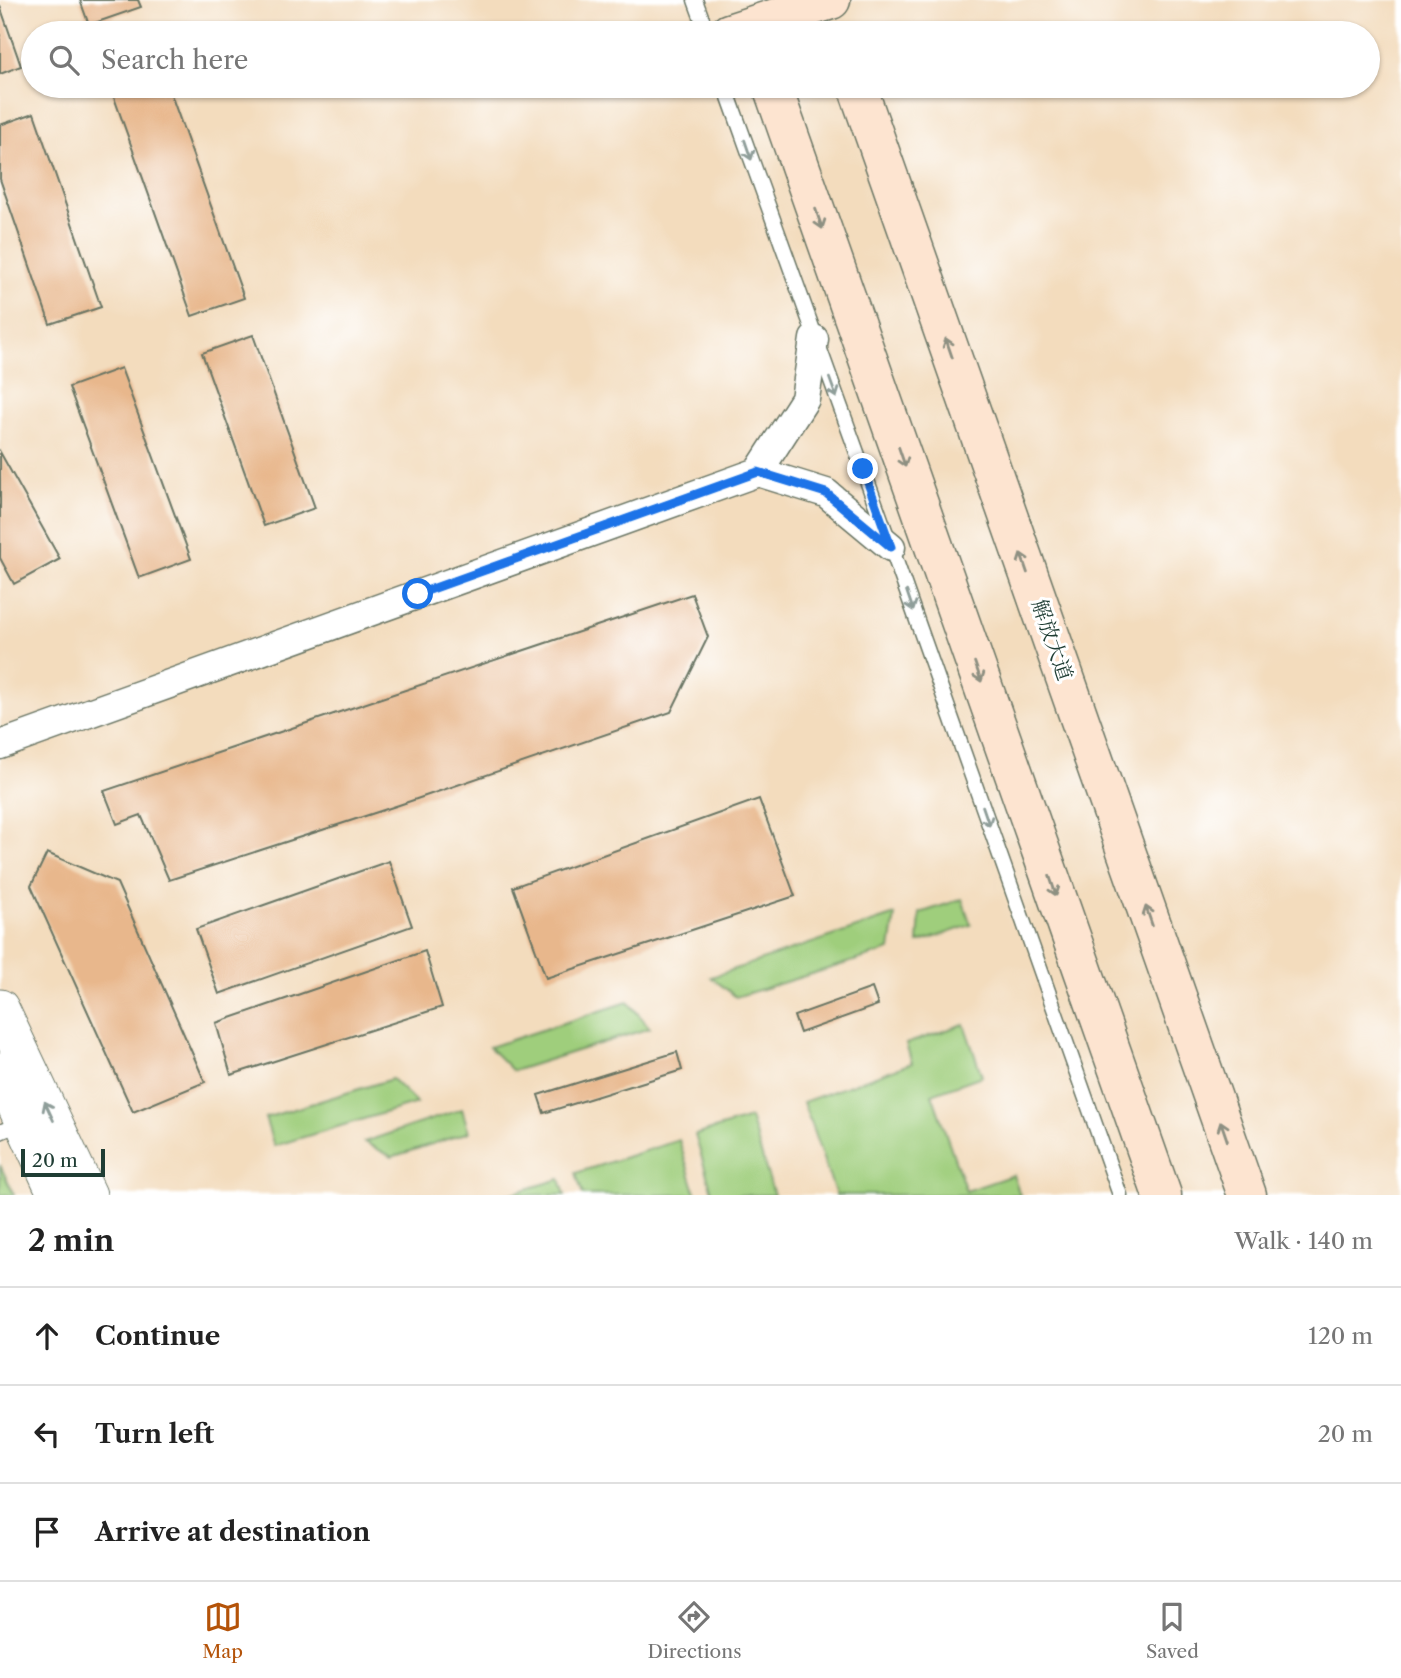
<!DOCTYPE html>
<html lang="en">
<head>
<meta charset="utf-8">
<style>
	body { margin:0; font-family:"Libre Caslon Text","Noto Serif SC",serif; background:#f2f2f2; color:#222 }
	.scale { position:absolute; left:21px; bottom:18px; width:84px; box-sizing:border-box; padding-left:7px; border:4px solid #1f3d34; border-top:0; font-size:19px; line-height:24px; white-space:nowrap; color:#1f3d34; -webkit-text-stroke:5px #fff; paint-order:stroke }
	.stop { position:absolute; width:21px; height:21px; margin:-16px; border:5px solid #1a73e8; border-radius:50%; background:#fff }
	.stop.end { background:#1a73e8; border-color:#fff; box-shadow:0 2px 7px #0008 }
	.list { margin:0; padding:0; list-style:none }
	h2 { display:flex; justify-content:space-between; align-items:center; height:91px; margin:0; padding:0 28px; font-size:30px }
	h2 small { font-size:23px; font-weight:400; color:#767676 }
	.list li { display:grid; grid-template-columns:46px 1fr auto; gap:21px; align-items:center; box-sizing:border-box; height:98px; padding:0 28px; border-top:2px solid #e0e0e0 }
	.list b { display:block; font-size:26px; white-space:nowrap }
	.list em { font-size:23px; font-style:normal; color:#767676 }
	.icon { flex:none; width:38px; height:38px; fill:none; stroke:currentColor; stroke-width:2; stroke-linecap:round; stroke-linejoin:round }
	.map { position:relative; flex:none; width:1401px; height:1195px; overflow:hidden }
	.search { position:absolute; background:#fff; box-shadow:0 2px 5px #0004; left:21px; right:21px; top:21px; height:77px; display:flex; align-items:center; gap:18px; box-sizing:border-box; padding:0 24px; border-radius:38px; color:#767676; font-size:26px }
	.sheet { height:385px; background:#fff }
	nav { display:flex; justify-content:space-around; align-items:center; box-sizing:border-box; height:98px; border-top:2px solid #e0e0e0; background:#fff; font-size:19px; color:#767676 }
	nav a { display:grid; justify-items:center; gap:4px }
	nav .on { color:#b45309 }
	.map>svg:first-child { display:block }
</style>
</head>
<body>
<div class="map">
<svg width="1401" height="1195" viewBox="0 0 1401 1195">
	<rect width="100%" height="100%" fill="#fff"/>
	<filter id="ink" filterUnits="userSpaceOnUse"><feTurbulence type="fractalNoise" baseFrequency=".0143" numOctaves="2"/><feDisplacementMap in="SourceGraphic" scale="14" xChannelSelector="R" yChannelSelector="G"/><feConvolveMatrix kernelMatrix="1 2 1 2 8 2 1 2 1" color-interpolation-filters="sRGB"/></filter>
	<filter id="wash" filterUnits="userSpaceOnUse"><feTurbulence type="fractalNoise" baseFrequency=".00686" numOctaves="4" result="noise"/><feDisplacementMap in="SourceGraphic" scale="28" xChannelSelector="R" yChannelSelector="G"/><feGaussianBlur stdDeviation="1.57" result="paint"/><feColorMatrix in="noise" values="0 0 0 0 0 0 0 0 0 0 0 0 0 0 0 0 0 1.4 0 .05"/><feComposite in="paint" operator="in"/></filter>
	<g filter="url(#wash)">
		<rect width="100%" height="100%" fill="#f3dcbd"/>
		<!-- green -->
		<path fill="#9fce7c" stroke="#5f8658" stroke-width="2" d="M962 899 971 925 918 943 920 913Z
			M895 915 890 950 736 997 711 977Z
			M628 1002 650 1028 513 1071 489 1047Z
			M964 1024 982 1076 932 1094 966 1191 1013 1175 1020 1195H836L803 1102 912 1063 906 1044Z
			M392 1079 417 1103 274 1146 265 1118Z
			M462 1109 469 1132 392 1157 364 1142Z
			M750 1118 774 1195H713L695 1135Z
			M679 1140 696 1195H583L576 1173Z
			M0 1165 14 1195H0Z
			M560 1179 565 1195H507Z"/>
		<g id="blocks">
			<!-- building -->
			<path fill="#e8b78c" d="M80 0H138L141 7 89 25Z
				M0 6 21 66 0 74Z
				M110 86H168L244 298 192 316Z
				M34 113 101 307 50 324 0 179V125Z
				M253 335 315 508 264 526 202 353Z
				M121 368 191 559 139 578 69 387Z
				M0 452 60 559 14 584 0 558Z
				M692 594 708 637 671 712 399 805 169 880 141 815 117 824 104 791Z
				M759 799 795 896 546 978 513 887Z
				M47 853 117 883 205 1082 133 1112 31 886Z
				M389 861 412 926 219 994 196 929Z
				M425 951 442 1007 231 1075 216 1023Z
				M872 988 878 1005 800 1033 794 1016Z
				M677 1052 682 1070 544 1113 538 1095Z"/>
		</g>
	</g>
	<g filter="url(#ink)">
		<use href="#blocks" fill-opacity="0" stroke="#697564" stroke-width="2"/>
		<g fill="none" stroke-linecap="round" stroke-linejoin="round">
			<defs>
				<path id="service" d="M695 0 707 33
					M725 86 891 547 1120 1195
					M0 1132 24 1122"/>
				<path id="minor" d="M758 472 805 399 814 339
					M0 745 758 472 826 493 891 547"/>
				<path id="tertiary" d="M0 1008 88 1195
					M0 1071 57 1195"/>
				<path id="secondary" d="M729 33 831 0
					M772 86 1162 1195
					M857 86 1247 1195"/>
			</defs>
			<!-- service casing -->
			<use href="#service" stroke="#697564" stroke-width="17"/>
			<!-- minor casing -->
			<use href="#minor" stroke="#697564" stroke-width="31"/>
			<!-- tertiary casing -->
			<use href="#tertiary" stroke="#697564" stroke-width="39"/>
			<!-- secondary casing -->
			<use href="#secondary" stroke="#697564" stroke-width="41"/>
			<!-- service -->
			<use href="#service" stroke="#fff" stroke-width="14"/>
			<!-- minor -->
			<use href="#minor" stroke="#fff" stroke-width="28"/>
			<!-- tertiary -->
			<use href="#tertiary" stroke="#fff" stroke-width="37"/>
			<!-- secondary -->
			<use href="#secondary" stroke="#fde4d0" stroke-width="38"/>
		</g>
		<!-- one-way arrows -->
		<defs><path id="oneway-shaft" d="M-6 0H5M1.5-3L5.5 0L1.5 3" fill="none" stroke-width="1.6" stroke-linecap="round" stroke-linejoin="round" transform="scale(1.75)"/></defs>
		<g stroke="#8f9e9a">
			<use href="#oneway-shaft" transform="translate(748 150) rotate(71)"/>
			<use href="#oneway-shaft" transform="translate(833 388) rotate(70)"/>
			<use href="#oneway-shaft" transform="translate(910 601) rotate(71)"/>
			<use href="#oneway-shaft" transform="translate(986 816) rotate(71)"/>
			<use href="#oneway-shaft" transform="translate(49 1111) rotate(-115)"/>
		</g>
		<g stroke="#8e9082">
			<use href="#oneway-shaft" transform="translate(819 219) rotate(71)"/>
			<use href="#oneway-shaft" transform="translate(949 348) rotate(-109)"/>
			<use href="#oneway-shaft" transform="translate(902 457) rotate(71)"/>
			<use href="#oneway-shaft" transform="translate(1024 563) rotate(-109)"/>
			<use href="#oneway-shaft" transform="translate(978 672) rotate(71)"/>
			<use href="#oneway-shaft" transform="translate(1053 886) rotate(71)"/>
			<use href="#oneway-shaft" transform="translate(1149 916) rotate(-109)"/>
			<use href="#oneway-shaft" transform="translate(1224 1131) rotate(-109)"/>
		</g>
	</g>
	<g fill="none" stroke-linecap="round" stroke-linejoin="round" filter="url(#ink)">
		<!-- route -->
		<path stroke="#1a73e8" stroke-width="9" d="M418 594 758 472 826 493 891 547 863 469"/>
	</g>
	<g text-anchor="middle" stroke-width="6" stroke-linejoin="round" paint-order="stroke">
		<!-- street labels -->
		<g font-size="21" fill="#1f3d34" stroke="#fff">
			<text transform="translate(1052 640) rotate(71)" y="7">解放大道</text>
		</g>
	</g>
</svg>
<div class="scale">20 m</div>
<div class="stop" style="left:418px;top:594px"></div>
<div class="stop end" style="left:863px;top:469px"></div>
<div class="search"><svg class="icon" aria-label="search" viewBox="0 0 24 24"><circle cx="10" cy="10" r="6"/><path d="M15 15l6 6"/></svg>Search here</div>
</div>
<section class="sheet">
<h2>2 min<small>Walk · 140 m</small></h2>
<ul class="list">
<li><svg class="icon" aria-label="ahead" viewBox="0 0 24 24"><path d="M12 20V5M6 11l6-6 6 6"/></svg><div><b>Continue</b></div><em>120 m</em></li>
<li><svg class="icon" aria-label="left" viewBox="0 0 24 24"><path d="M17 20v-9H6M10 6l-5 5 5 5"/></svg><div><b>Turn left</b></div><em>20 m</em></li>
<li><svg class="icon" aria-label="arrive" viewBox="0 0 24 24"><path d="M6 21V4h12l-3 4 3 4H6"/></svg><div><b>Arrive at destination</b></div></li>
</ul>
</section>
<nav>
<a class="on"><svg class="icon" aria-label="map" viewBox="0 0 24 24"><path d="M3 6l6-2 6 2 6-2v14l-6 2-6-2-6 2zM9 4v14M15 6v14"/></svg>Map</a>
<a><svg class="icon" aria-label="directions" viewBox="0 0 24 24"><path d="M12 3l9 9-9 9-9-9zM9 14v-3h6M13 9l2 2-2 2"/></svg>Directions</a>
<a><svg class="icon" aria-label="saved" viewBox="0 0 24 24"><path d="M7 4h10v16l-5-4-5 4z"/></svg>Saved</a>
</nav>
</body>
</html>
